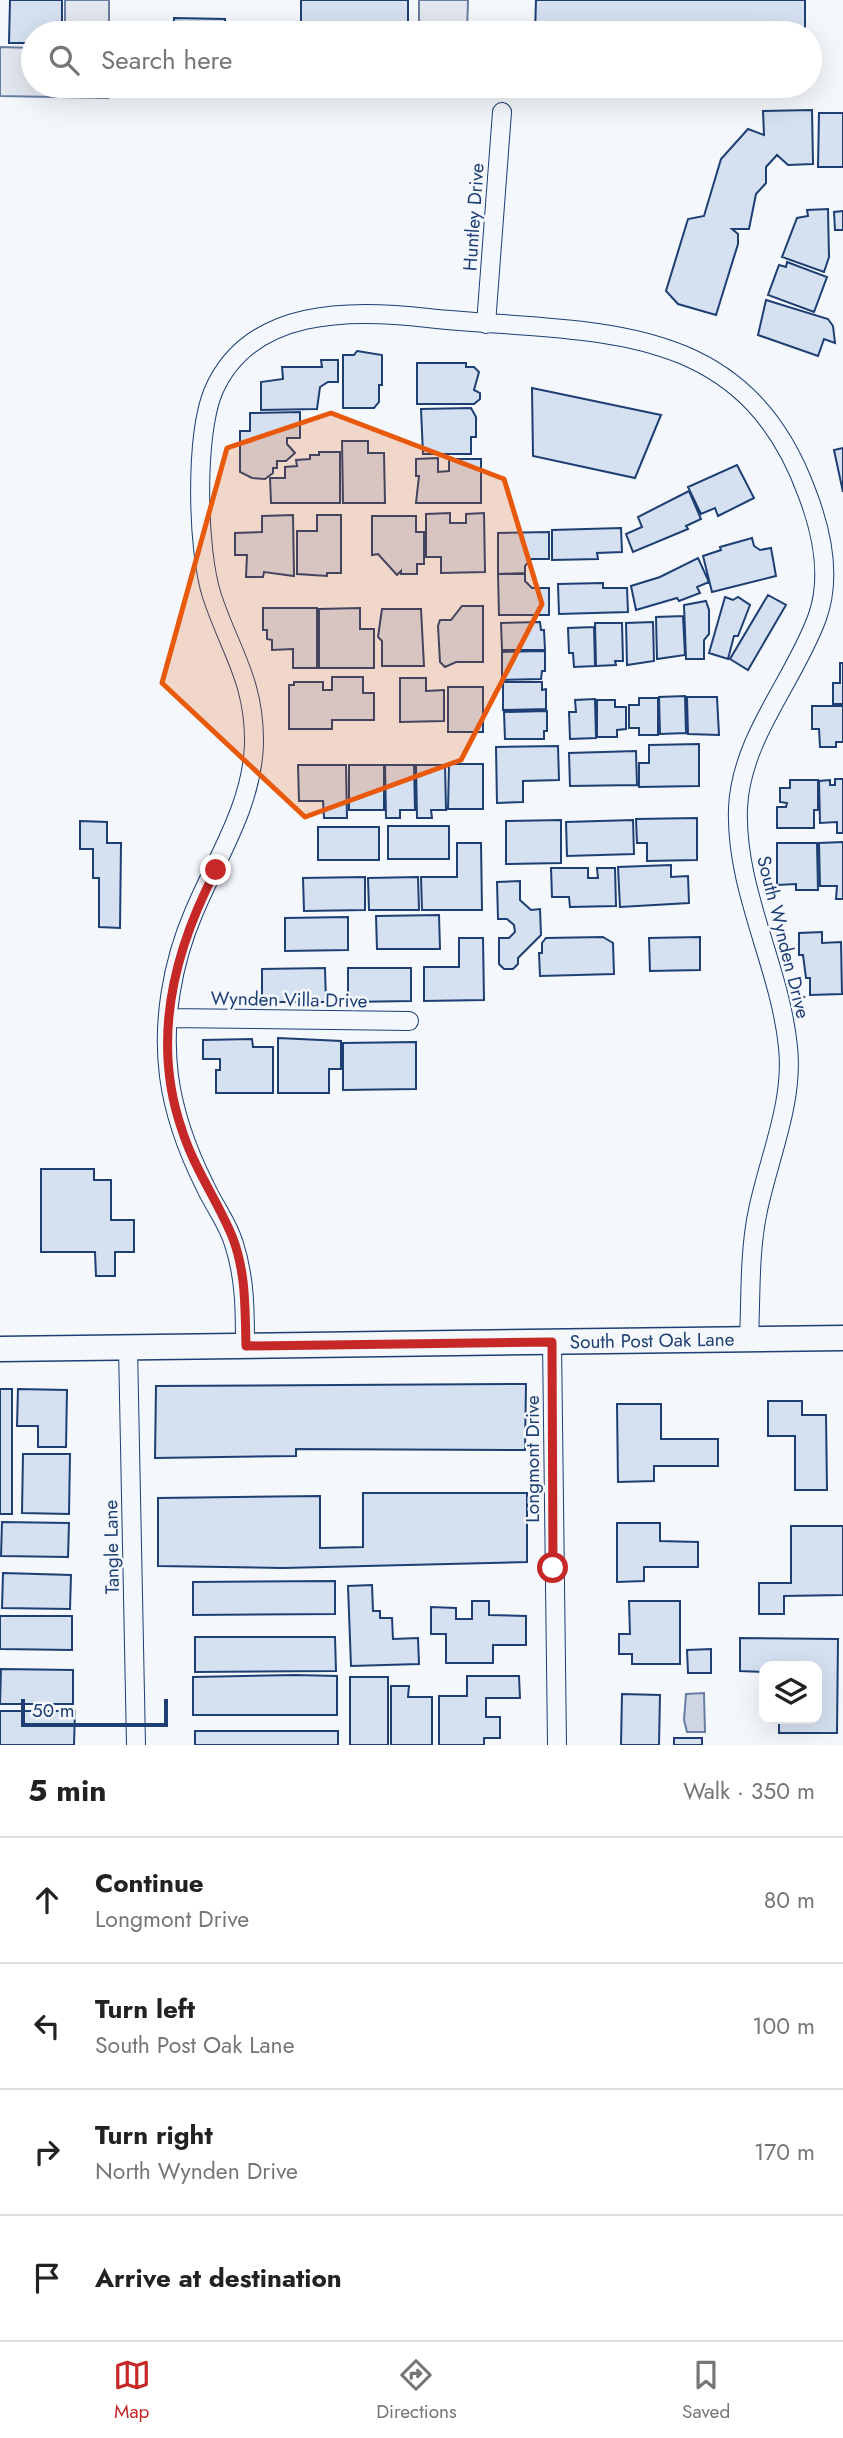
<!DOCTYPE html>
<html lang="en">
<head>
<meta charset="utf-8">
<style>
	body { margin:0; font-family:Jost,sans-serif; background:#f2f2f2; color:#222 }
	.controls { position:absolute; right:21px; bottom:21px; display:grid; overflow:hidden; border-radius:14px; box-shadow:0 7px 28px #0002 }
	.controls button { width:63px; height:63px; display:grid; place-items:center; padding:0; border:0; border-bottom:2px solid #e0e0e0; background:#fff; color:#222; font:35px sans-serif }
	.scale { position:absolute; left:21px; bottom:18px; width:147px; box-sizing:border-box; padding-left:7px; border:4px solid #1d3f73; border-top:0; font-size:19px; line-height:24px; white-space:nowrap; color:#1d3f73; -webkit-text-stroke:5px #f4f7fb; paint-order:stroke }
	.stop { position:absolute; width:21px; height:21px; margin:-16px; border:5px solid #c62828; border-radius:50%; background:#fff }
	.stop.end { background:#c62828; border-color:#fff; box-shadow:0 2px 7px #0008 }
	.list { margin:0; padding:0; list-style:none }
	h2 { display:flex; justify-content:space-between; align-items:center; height:91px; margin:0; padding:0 28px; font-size:30px }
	h2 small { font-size:23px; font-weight:400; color:#767676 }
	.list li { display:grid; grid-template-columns:46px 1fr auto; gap:21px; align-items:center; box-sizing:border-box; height:126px; padding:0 28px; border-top:2px solid #e0e0e0 }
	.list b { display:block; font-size:26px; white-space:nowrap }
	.list p { margin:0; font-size:23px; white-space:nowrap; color:#767676 }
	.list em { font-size:23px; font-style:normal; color:#767676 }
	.icon { flex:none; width:38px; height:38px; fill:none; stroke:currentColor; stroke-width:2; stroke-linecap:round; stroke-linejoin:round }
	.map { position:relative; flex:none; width:843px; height:1745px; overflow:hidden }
	.search { position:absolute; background:#fff; box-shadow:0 7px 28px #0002; left:21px; right:21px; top:21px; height:77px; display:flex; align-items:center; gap:18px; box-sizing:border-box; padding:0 24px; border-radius:38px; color:#767676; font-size:26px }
	.sheet { height:595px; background:#fff }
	nav { display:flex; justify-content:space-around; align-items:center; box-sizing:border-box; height:98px; border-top:2px solid #e0e0e0; background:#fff; font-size:19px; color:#767676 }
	nav a { display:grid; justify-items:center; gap:4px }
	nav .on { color:#c62828 }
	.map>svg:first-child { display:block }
</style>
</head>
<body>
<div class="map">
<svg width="843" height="1745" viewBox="0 0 843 1745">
	<rect width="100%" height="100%" fill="#f4f7fb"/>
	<!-- parking -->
	<path fill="#e3e8f0" stroke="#687fa3" stroke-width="2" d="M65 0H109V33H65Z
		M419 0H468L467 33H419Z
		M0 47 33 48V86H108V98L0 96Z"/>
	<!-- water -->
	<path fill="#cfd7e4" stroke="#687fa3" stroke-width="2" d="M704 1693 705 1732H687L684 1720 686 1694Z"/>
	<!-- building -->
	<path fill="#d5e0f0" stroke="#1d3f73" stroke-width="2" d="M10 0H62V33H33V43H9Z
		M301 0H408V31L301 30Z
		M536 0H805V33H535Z
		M174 18 225 19V33H174Z
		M812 110 813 164 788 165 777 155 766 167V183L756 194 749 229H732L738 234V244L716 315 678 304 666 291 688 219 704 216 721 159 748 129 764 135 763 111Z
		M819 113H843V167H818Z
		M828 209 829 257 824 272 782 257 797 218 808 216 807 210Z
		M843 211V230H835L834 212Z
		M787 262 827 277 814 312 768 295 779 265 786 267Z
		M766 300 828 319 833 326 835 343 824 339 818 356 758 335Z
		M357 351 382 355V385H379V402L374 408H343V355H354Z
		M321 360H338V382H328L320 387 317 409 261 410V382L283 379 282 367H322Z
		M417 363H466V367H474L479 372 474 390 480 393V399L474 404H417Z
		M532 388 661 415 635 478 533 456Z
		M471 408 476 417V437H471V454H423L421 409Z
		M300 412V438H287V444L295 453 286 461H277V468H273V473L265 479 252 478 240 472V431H250V413Z
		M342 441H368V453H384L385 503H343Z
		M843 448V492L834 450Z
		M319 452H340V503H271L270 478H285V467L297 466 296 460 310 459V455H319Z
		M438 458V472L449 471V459H481V503H416L419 476H416V459Z
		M737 465 754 498 718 516 715 508 701 514 688 487Z
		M689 491 701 519 686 526 688 529 633 552 626 534 642 527 638 517Z
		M450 513V523H466V514L484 513 485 572 441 573V557H426V514Z
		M293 515 294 576 264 572 263 577H246L247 555H235V533L262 532V516Z
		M317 515H341V573H327V576L297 574V531H317Z
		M372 516H416V532H424V564H417V574H401V571L397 575 378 554 372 555Z
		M621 528 622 552 597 553 598 559 552 560V530Z
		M549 532V559H531L525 566V573L498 574V533Z
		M752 538 754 546 760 550 771 548 776 576 712 592 703 556 721 550 720 547Z
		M698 558 709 582 697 587 700 593 679 601 677 598 636 610 631 586 660 577Z
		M498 574H525V581L532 588H549V615H499Z
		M603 583V588H627L628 612 559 614 558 584Z
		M768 595 786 605 748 670 730 659Z
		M725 597 733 600 738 597 750 605 738 636H734L728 659 709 653Z
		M706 601 709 610V634L704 640V659H686L684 605Z
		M462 606H483V662H456L445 667 440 662 438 626 440 620H451Z
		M263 608H317V668H293V649L272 650V640L267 639V630H263Z
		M360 608V629H374V668H319V609Z
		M382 609H421L424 666H382V641L378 637Z
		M683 616 685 655 657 659 656 617Z
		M540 622 541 630H544L545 650H502L501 623Z
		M653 622 654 661 627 665 626 623Z
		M595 623H622L623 661H615L616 665 596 666Z
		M594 627 595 666 574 667 573 653H569L568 628Z
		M545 651V671H542L541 679 502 680V652Z
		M840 663H843V704H833V683H840Z
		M332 677H363V693H374V720H332V729H289V685H294V682H323V690H332Z
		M400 678H426V691L444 690V721L400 722Z
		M503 682H542V690L546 689V709L503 710Z
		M448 687H483V732H448Z
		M685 696 686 733 660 734 659 697Z
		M687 697H717L719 735 688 734Z
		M639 698H658V735H639V728H629V705H639Z
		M595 699 596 738 570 739 569 712H576L575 700Z
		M597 700H615V707H626V729L617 730V737H597Z
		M812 706H843V742H836V747H820L819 729H812Z
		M547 711V731H544V739H505L504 712Z
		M699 744V786L639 787V763H649V745Z
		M558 746 559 780 523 781V802L497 803 496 747Z
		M636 751 637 785 570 786 569 753Z
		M449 764H483V809H448Z
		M298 765H346L347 818H324L323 801H299Z
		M349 765H384V810H349Z
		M385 765H414L415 810H400V818H386Z
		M416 765H445L446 810H431L432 818H417Z
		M835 779H843V833H837V822L820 823 819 781 830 780V785H835Z
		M790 780H818V810H814V828H777V807H786L787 803 780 802V788H790Z
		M697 818V860L647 861V843H637L636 819Z
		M561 820V863L506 864V821Z
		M633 820 634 854 567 856 566 822Z
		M80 821 107 822V843H121L120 928 99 927V878H93V849H80Z
		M388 826H449V859H388Z
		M318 827H379V860H318Z
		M843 842V899H836L837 886H820L819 843Z
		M457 843H481L482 910H422L421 877H457Z
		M777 843H817L818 890H796V884L777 885Z
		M671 865V877L688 876 689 903 620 907 618 867Z
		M551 868H588V878H598L597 868H615L616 906 570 907 569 897H552Z
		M365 877V910L304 911 303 878Z
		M418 877 419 910H369L368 878Z
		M520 881V900L531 910 540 909 541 935 518 958V964L513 969H504L499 964V938H509L515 932 514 925 507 919H498L497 882Z
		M439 915 440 949H377L376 916Z
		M348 917V950L285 951V918Z
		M822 932V943L841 942 842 994 810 995V978H806L803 955H799V933Z
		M603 937 613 943 614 974 540 976 539 953H542V943L546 938Z
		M700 937V970L650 971 649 938Z
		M459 938H483L484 1000 424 1001V967H459Z
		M325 968 326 1002H262V969Z
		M348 968H411V1001L348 1002Z
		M278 1038 341 1041V1069H329V1093H278Z
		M252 1039 253 1047H273V1093H216V1070H220V1059H203V1040Z
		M416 1042V1089L343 1090V1043Z
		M41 1169H94V1180H111V1220H134V1252H115V1276H96L95 1252H41Z
		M526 1384 525 1450 296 1449V1456L155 1458 156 1386Z
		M0 1389H12V1514H0Z
		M18 1389 67 1390 66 1447H38V1426H17Z
		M768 1401H802V1415H826L827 1490H795V1436H768Z
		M617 1404H661V1439H718V1466H654V1481L618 1482Z
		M23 1454H70L69 1514 22 1513Z
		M363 1493H527V1562L283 1568 158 1566V1498L320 1496V1548L363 1547Z
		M2 1522 69 1523 68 1557 1 1556Z
		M617 1523H660V1541L698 1542V1567H644V1581L617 1582Z
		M791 1526H843V1595L784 1596V1614H759V1583H791Z
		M3 1573 71 1575 70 1609 2 1608Z
		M335 1581V1614L193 1615V1582Z
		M372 1585 373 1611H380V1618H392L393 1639 418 1638 419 1664 351 1666 348 1586Z
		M472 1601H489V1615L526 1616V1645H493V1663H446V1634H431V1607L456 1608V1619H472Z
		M629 1601H680V1664H632V1654H619V1634H630Z
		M0 1616H72V1650L0 1649Z
		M195 1637H335L336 1671 195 1672Z
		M740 1638 838 1639 837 1733H779V1719H817V1666H764V1672L740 1671Z
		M711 1649V1673H688L687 1650Z
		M1 1669 73 1670V1704H0Z
		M295 1675 337 1676V1715H193V1677Z
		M467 1676H519L520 1698H486V1717H500V1738H484V1745H439V1696H467Z
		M350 1677H388V1745H350Z
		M391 1686H409L408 1697H432V1745H391Z
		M622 1694 660 1695 659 1745H621Z
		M0 1711H75L74 1745H0Z
		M195 1731H338V1745H195Z
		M674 1738H702V1745H674Z"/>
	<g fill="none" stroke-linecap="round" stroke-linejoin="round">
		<defs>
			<path id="street" d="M486 324 502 112
				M168 1018 409 1021
				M552 1341 557 1745
				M245 1346C245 1310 245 1278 234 1244 228 1223 214 1206 205 1186 188 1152 174 1114 169 1076 162 1022 172 963 194 912 217 857 252 806 254 744 255 681 230 651 212 596 197 550 195 437 213 392 249 307 352 309 428 318 585 335 741 312 807 493 822 532 832 577 817 618 794 681 741 738 738 808 735 890 780 966 788 1047 794 1102 769 1157 758 1210 749 1252 751 1296 749 1339
				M128 1347 136 1745"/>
			<path id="secondary" d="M0 1349 843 1338"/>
		</defs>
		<!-- street casing -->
		<use href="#street" stroke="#1d3f73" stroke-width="20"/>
		<!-- secondary casing -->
		<use href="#secondary" stroke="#1d3f73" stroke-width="27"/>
		<!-- street -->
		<use href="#street" stroke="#f4f7fb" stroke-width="18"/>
		<!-- secondary -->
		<use href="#secondary" stroke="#f4f7fb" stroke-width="24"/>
	</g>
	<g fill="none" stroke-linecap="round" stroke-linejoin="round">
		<!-- route -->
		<path stroke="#c62828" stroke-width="9" d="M216 870C174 950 151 1041 182 1130 194 1168 217 1200 232 1236 246 1271 245 1308 246 1346L552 1342 553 1568"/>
	</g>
	<!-- marked area -->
	<path fill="#e8590c" fill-opacity="0.2" stroke="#e8590c" stroke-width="5" stroke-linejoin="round" d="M331 413 504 479 542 604 461 760 305 817 162 683 227 448Z"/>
	<g text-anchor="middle" stroke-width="5" stroke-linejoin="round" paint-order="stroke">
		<!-- street labels -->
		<g font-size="19" fill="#1d3f73" stroke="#f4f7fb">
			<text transform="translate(473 217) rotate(-86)" y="7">Huntley Drive</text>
			<text transform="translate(784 937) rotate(76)" y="7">South Wynden Drive</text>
			<text transform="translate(289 999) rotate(1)" y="7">Wynden Villa Drive</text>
			<text transform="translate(652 1340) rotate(-1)" y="7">South Post Oak Lane</text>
			<text transform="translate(532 1459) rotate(-90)" y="7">Longmont Drive</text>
			<text transform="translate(111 1547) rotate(-91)" y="7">Tangle Lane</text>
		</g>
	</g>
</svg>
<div class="controls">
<button><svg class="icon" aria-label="layers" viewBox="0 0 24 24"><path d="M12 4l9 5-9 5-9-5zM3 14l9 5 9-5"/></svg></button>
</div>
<div class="scale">50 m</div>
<div class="stop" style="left:553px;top:1568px"></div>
<div class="stop end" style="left:216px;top:870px"></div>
<div class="search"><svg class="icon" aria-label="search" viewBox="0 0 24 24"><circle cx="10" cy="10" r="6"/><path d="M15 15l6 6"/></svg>Search here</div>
</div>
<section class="sheet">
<h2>5 min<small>Walk · 350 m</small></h2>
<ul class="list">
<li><svg class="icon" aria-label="ahead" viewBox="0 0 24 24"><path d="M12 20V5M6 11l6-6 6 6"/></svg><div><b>Continue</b><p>Longmont Drive</p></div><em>80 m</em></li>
<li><svg class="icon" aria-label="left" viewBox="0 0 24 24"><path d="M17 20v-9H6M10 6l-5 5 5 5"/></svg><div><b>Turn left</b><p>South Post Oak Lane</p></div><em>100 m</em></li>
<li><svg class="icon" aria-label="right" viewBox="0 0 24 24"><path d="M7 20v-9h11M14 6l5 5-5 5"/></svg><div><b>Turn right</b><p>North Wynden Drive</p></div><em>170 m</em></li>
<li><svg class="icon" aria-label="arrive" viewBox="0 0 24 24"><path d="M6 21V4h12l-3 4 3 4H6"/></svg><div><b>Arrive at destination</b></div></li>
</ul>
</section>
<nav>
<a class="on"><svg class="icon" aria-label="map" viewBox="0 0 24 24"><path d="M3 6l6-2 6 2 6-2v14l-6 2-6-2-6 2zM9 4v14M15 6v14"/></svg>Map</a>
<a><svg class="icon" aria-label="directions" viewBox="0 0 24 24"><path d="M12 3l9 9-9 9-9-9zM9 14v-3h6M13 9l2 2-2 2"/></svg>Directions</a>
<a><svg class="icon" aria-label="saved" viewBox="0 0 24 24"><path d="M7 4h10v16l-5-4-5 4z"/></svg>Saved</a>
</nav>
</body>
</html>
